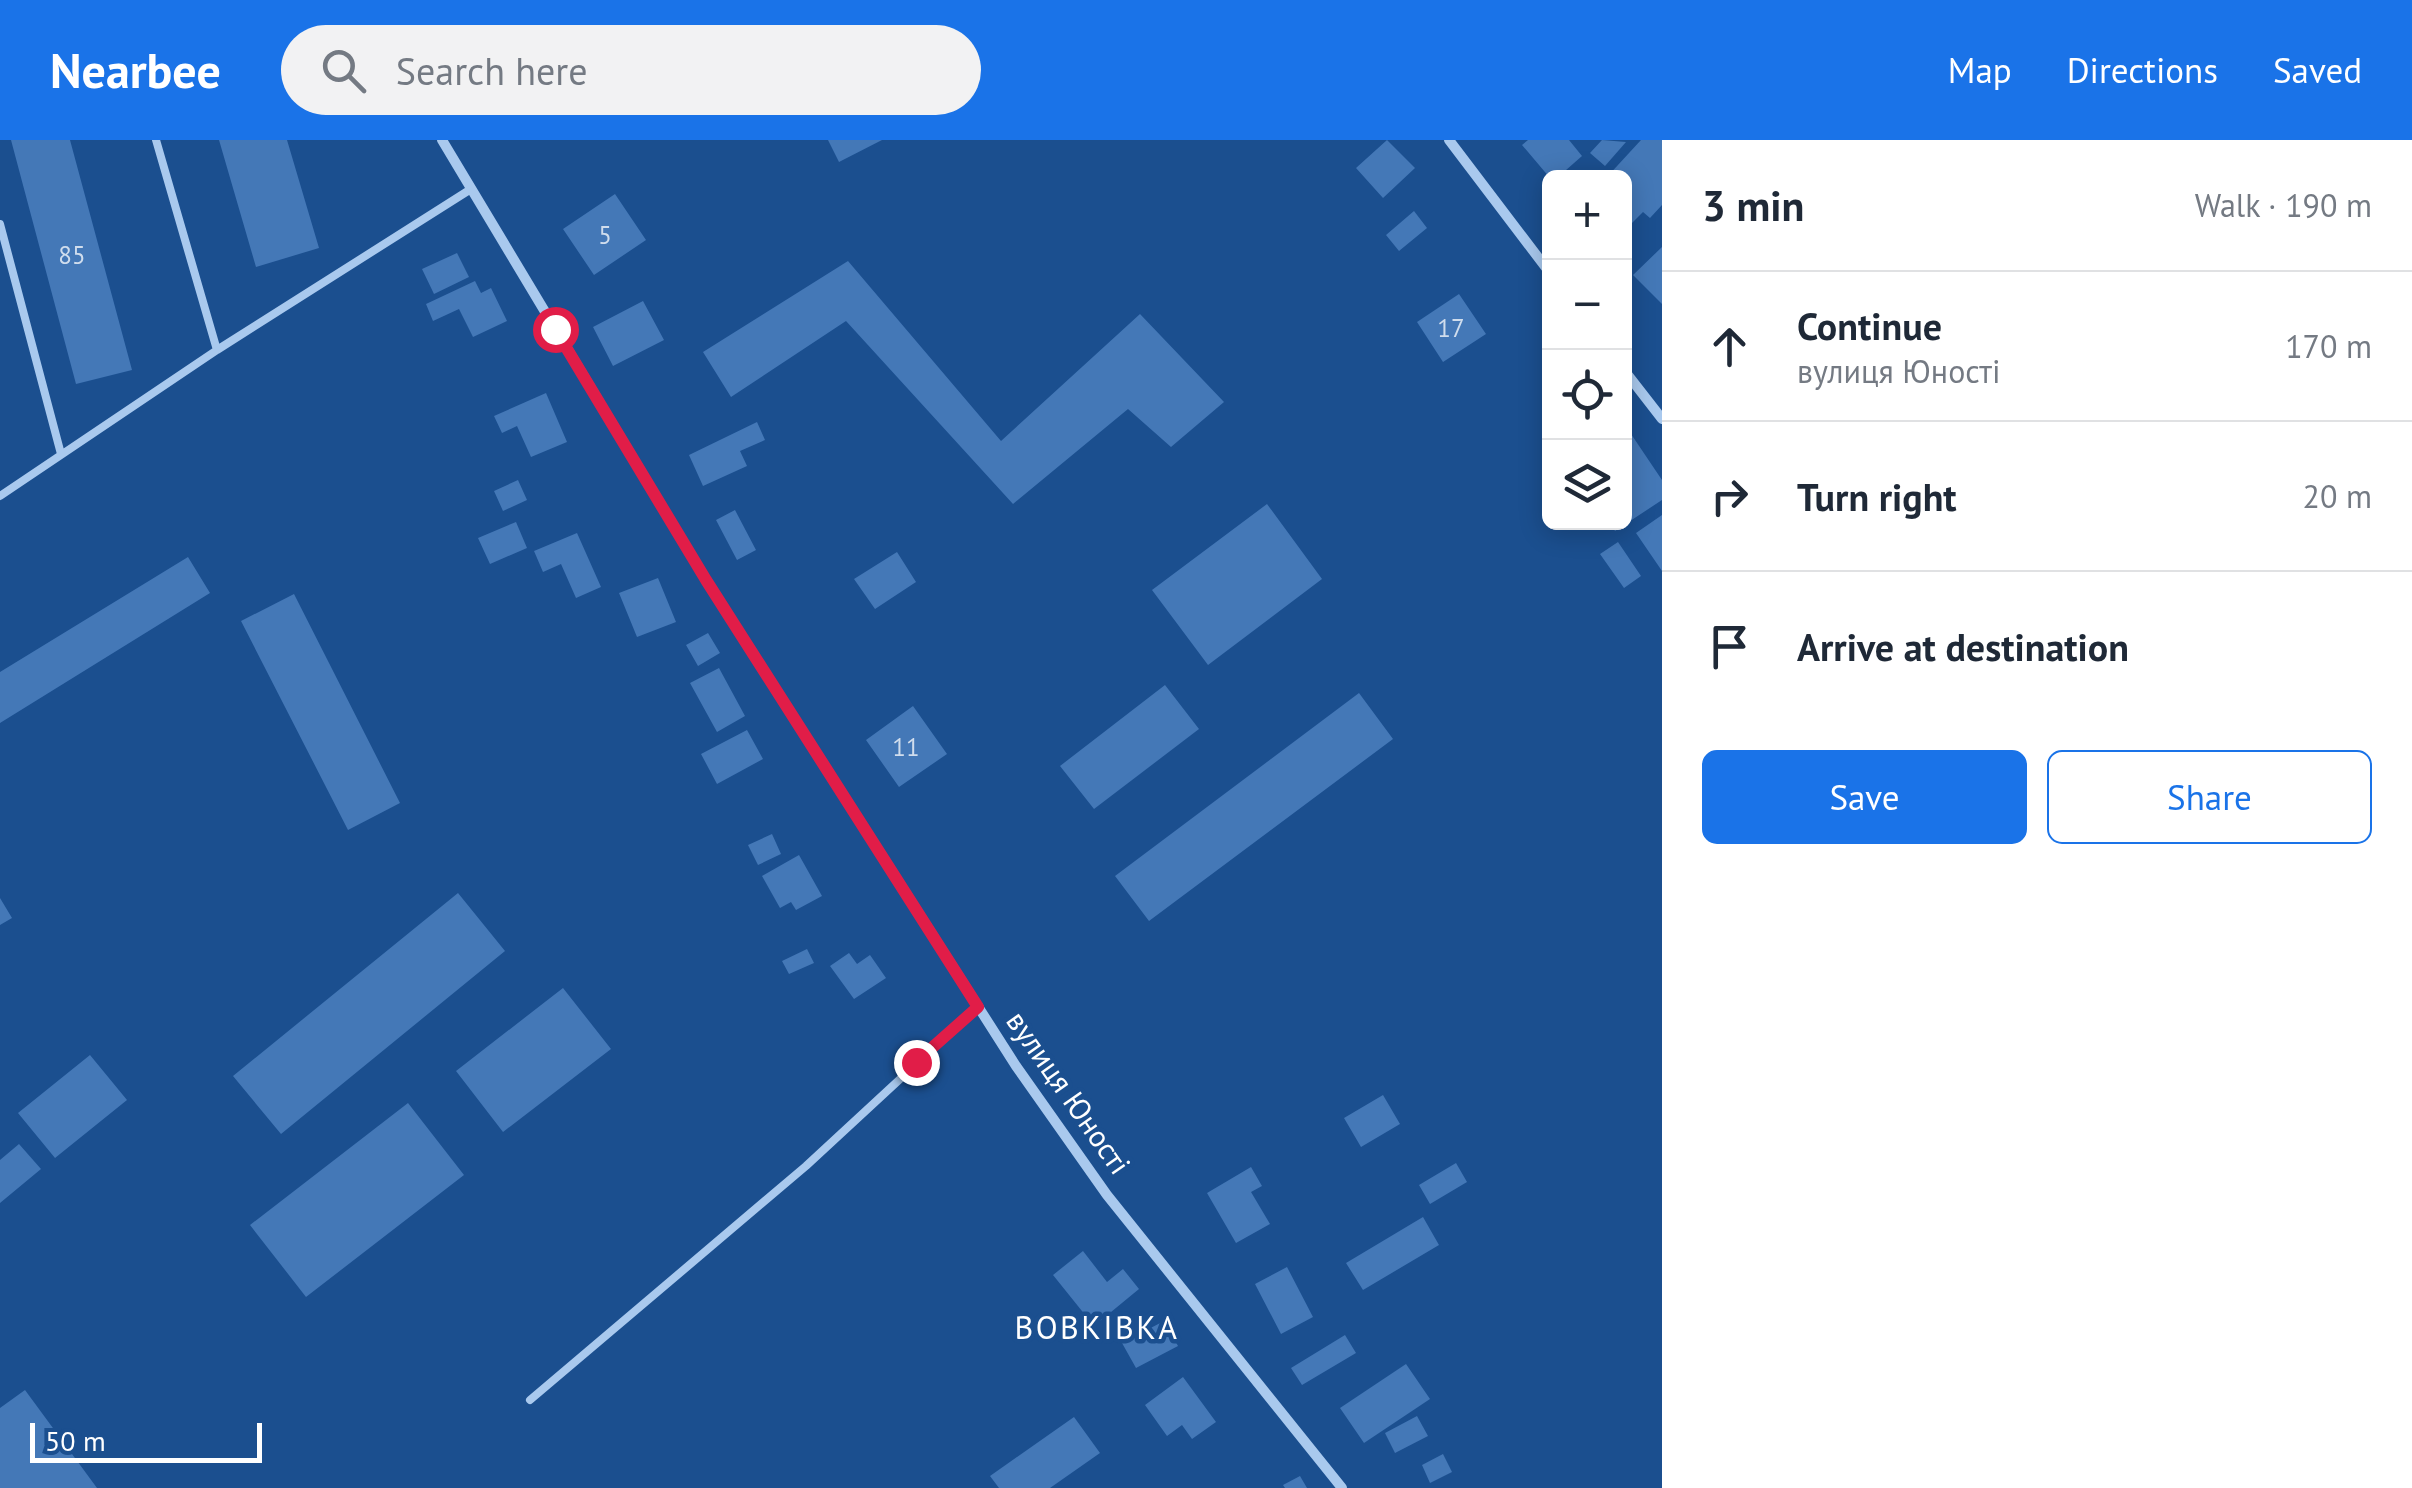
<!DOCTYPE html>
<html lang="en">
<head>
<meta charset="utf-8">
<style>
	body { margin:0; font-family:"PT Sans",sans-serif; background:#f2f2f3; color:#1f2937 }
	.controls { position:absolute; right:30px; top:30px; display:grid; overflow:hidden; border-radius:15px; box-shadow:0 5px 25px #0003 }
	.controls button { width:90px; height:90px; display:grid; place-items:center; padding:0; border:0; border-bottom:2px solid #e0e1e3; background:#fff; color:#1f2937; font:50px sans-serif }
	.scale { position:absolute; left:30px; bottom:25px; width:232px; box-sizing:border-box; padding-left:10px; border:5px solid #fff; border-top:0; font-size:28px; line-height:35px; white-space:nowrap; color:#fff; -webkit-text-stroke:8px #1b4f8f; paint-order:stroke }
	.stop { position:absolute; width:30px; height:30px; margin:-22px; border:8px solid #e11d48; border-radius:50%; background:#fff }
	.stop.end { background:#e11d48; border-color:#fff; box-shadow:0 2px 10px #0008 }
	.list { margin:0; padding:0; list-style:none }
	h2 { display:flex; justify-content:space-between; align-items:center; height:130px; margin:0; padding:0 40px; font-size:42px }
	h2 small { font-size:32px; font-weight:400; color:#747a83 }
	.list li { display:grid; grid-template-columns:65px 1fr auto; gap:30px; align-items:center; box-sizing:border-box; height:150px; padding:0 40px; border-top:2px solid #e0e1e3 }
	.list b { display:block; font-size:38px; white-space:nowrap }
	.list p { margin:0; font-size:32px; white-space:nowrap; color:#747a83 }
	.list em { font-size:32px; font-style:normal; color:#747a83 }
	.actions { display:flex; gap:20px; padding:30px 40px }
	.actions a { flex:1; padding:22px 0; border:2px solid #1a73e8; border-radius:15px; text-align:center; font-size:35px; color:#1a73e8 }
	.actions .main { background:#1a73e8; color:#fff }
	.icon { flex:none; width:55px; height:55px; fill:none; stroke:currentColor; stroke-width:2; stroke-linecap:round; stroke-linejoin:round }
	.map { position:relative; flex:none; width:1662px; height:1348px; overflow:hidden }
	header { display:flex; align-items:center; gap:60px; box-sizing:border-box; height:140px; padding:0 50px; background:#1a73e8; color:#fff }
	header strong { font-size:48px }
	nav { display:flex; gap:55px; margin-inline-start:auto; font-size:35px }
	.search { width:700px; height:90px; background:#f2f2f3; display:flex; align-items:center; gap:25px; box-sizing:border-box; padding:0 35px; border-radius:55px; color:#747a83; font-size:38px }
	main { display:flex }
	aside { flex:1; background:#fff }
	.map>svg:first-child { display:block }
</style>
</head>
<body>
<header>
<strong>Nearbee</strong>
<div class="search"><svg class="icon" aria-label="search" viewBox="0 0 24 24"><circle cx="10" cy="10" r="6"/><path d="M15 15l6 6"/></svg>Search here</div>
<nav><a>Map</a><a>Directions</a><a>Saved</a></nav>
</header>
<main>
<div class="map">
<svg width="1662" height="1348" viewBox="0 0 1662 1348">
	<rect width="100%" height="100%" fill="#1b4f8f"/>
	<!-- building -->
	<path fill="#4478b7" d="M11 0H70L132 230 76 244Z
		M219 0H287L319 108 256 127Z
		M828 0H882L839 22Z
		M1387 0 1415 28 1383 58 1356 28Z
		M1528 0H1569L1582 16 1557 38H1550L1522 5Z
		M1602 0 1626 2 1605 26 1590 13Z
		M1641 0H1662V65L1650 78 1643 72 1624 91V38H1606Z
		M615 54 646 100 594 135 563 89Z
		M1414 71 1427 88 1399 111 1386 95Z
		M1662 107V164L1633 135Z
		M457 113 469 137 434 154 422 129Z
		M848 121 1001 301 1140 174 1224 262 1171 307 1128 269 1013 364 846 181 731 257 703 212Z
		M475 141 481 153 491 148 507 181 473 197 459 169 433 181 426 164Z
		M1459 154 1486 194 1443 222 1417 182Z
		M643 161 664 200 613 226 593 187Z
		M546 253 567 302 531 317 517 286 502 293 494 276Z
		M757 282 765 300 740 311 747 326 703 346 689 315Z
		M1629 291 1662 340V360L1615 391 1610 382H1624V295Z
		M518 340 527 360 503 371 494 351Z
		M1267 364 1322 439 1208 525 1152 450Z
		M735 370 756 410 737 420 716 380Z
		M1662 375V431L1636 393Z
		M516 382 527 408 490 424 478 398Z
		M577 393 601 447 576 458 561 424 543 432 534 411Z
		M1618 402 1641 436 1624 448 1600 414Z
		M897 412 916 442 875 469 854 439Z
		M188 417 210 453 0 583V532Z
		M658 438 676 482 637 497 619 453Z
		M294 454 400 663 348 690 241 481Z
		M708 493 720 513 698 526 686 505Z
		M719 528 745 576 717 592 690 543Z
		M1165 545 1199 589 1094 669 1060 626Z
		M1359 553 1393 599 1149 781 1115 736Z
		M913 566 947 614 899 647 866 600Z
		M747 590 763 619 717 644 701 614Z
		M772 694 781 714 758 725 748 705Z
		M799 715 822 756 796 770 791 762 780 768 762 736Z
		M458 753 505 811 281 994 233 936Z
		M0 758 12 778 0 785Z
		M807 809 814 823 789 834 782 821Z
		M849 813 857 824 870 815 886 838 854 859 830 826Z
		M563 848 611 909 503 992 456 931Z
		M90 915 127 960 55 1018 18 973Z
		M1383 955 1400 984 1361 1007 1344 978Z
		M408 963 464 1035 306 1157 250 1085Z
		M19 1004 41 1029 0 1063V1020Z
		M1456 1023 1467 1042 1430 1064 1419 1045Z
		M1251 1027 1262 1046 1251 1052 1270 1084 1236 1103 1207 1053Z
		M1423 1077 1439 1105 1363 1150 1346 1123Z
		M1083 1111 1107 1142 1123 1129 1139 1149 1094 1186 1053 1135Z
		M1287 1127 1313 1177 1281 1194 1255 1144Z
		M1164 1181 1178 1206 1136 1228 1122 1203Z
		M1345 1195 1356 1213 1302 1245 1291 1228Z
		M1406 1224 1430 1259 1364 1303 1340 1268Z
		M1183 1237 1216 1282 1192 1299 1182 1285 1167 1296 1145 1265Z
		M25 1250 97 1348H0V1268Z
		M1417 1276 1428 1296 1395 1313 1385 1293Z
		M1074 1277 1100 1313 1050 1348H999L990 1336Z
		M1443 1314 1452 1332 1430 1343 1422 1325Z
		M1300 1336 1307 1348H1285L1283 1345Z"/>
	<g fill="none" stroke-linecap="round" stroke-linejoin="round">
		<!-- service -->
		<path stroke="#a9c9ee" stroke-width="8" d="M156 0 217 210
			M0 84 61 314
			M0 356 217 210 471 49
			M530 1260 806 1026 978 867"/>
		<!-- minor -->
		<path stroke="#a9c9ee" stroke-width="10" d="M442 0 706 440 1016 926 1107 1055 1342 1348
			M1449 0 1550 133
			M1624 230 1662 279"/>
	</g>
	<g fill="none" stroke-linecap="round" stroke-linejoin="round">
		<!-- route -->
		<path stroke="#e11d48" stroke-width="12" d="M555 189 706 440 978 867 916 922"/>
	</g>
	<g text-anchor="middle" stroke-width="9" stroke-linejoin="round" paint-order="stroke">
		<!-- number labels -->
		<g font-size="25" fill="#d0dded">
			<text x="605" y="104">5</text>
			<text x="72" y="124">85</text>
			<text x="1451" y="197">17</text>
			<text x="906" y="616">11</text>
		</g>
		<!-- street labels -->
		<g font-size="30" fill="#fff" stroke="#1b4f8f">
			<text transform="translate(1068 953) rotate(55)" y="10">вулиця Юності</text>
		</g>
		<!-- neighbourhood labels -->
		<g font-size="32" letter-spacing="2.5" fill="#fff" stroke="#1b4f8f">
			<text x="1097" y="1199">ВОВКІВКА</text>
		</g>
	</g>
</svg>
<div class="controls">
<button>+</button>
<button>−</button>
<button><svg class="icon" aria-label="locate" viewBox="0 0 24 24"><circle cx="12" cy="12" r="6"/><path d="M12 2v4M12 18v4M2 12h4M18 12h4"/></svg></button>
<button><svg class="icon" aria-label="layers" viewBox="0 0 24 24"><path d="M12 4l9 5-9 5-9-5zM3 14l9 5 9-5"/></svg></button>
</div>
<div class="scale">50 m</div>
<div class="stop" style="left:555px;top:189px"></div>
<div class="stop end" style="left:916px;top:922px"></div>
</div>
<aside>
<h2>3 min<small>Walk · 190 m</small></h2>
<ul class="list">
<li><svg class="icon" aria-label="ahead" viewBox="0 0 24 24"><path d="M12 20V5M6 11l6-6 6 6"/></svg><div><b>Continue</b><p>вулиця Юності</p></div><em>170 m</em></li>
<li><svg class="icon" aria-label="right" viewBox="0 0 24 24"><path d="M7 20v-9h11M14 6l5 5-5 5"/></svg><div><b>Turn right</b></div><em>20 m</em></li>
<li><svg class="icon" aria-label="arrive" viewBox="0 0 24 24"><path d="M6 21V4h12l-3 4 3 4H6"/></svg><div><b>Arrive at destination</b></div></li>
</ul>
<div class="actions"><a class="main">Save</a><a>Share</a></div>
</aside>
</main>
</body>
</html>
